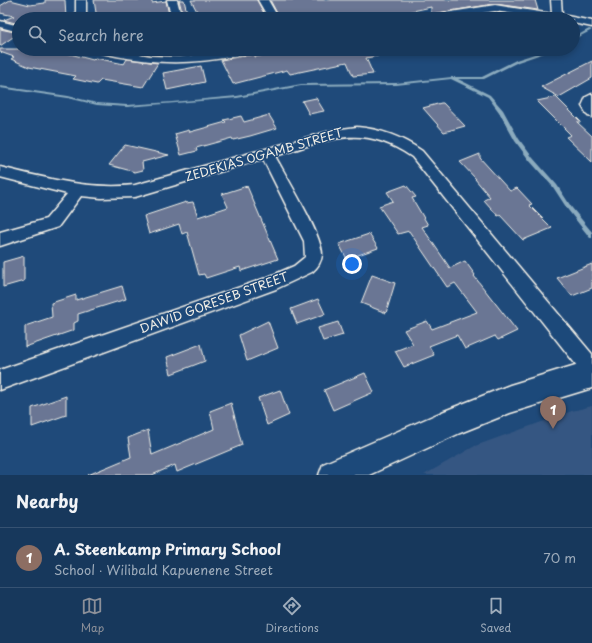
<!DOCTYPE html>
<html lang="en">
<head>
<meta charset="utf-8">
<style>
	body { margin:0; font-family:"Playpen Sans",sans-serif; background:#203f62; color:#f1f3f6 }
	.you { position:absolute; left:352px; top:264px; width:14px; height:14px; margin:-10px; border:3px solid #fff; border-radius:50%; background:#1a73e8; box-shadow:0 0 0 6px #1a73e833 }
	.badge { display:grid; place-items:center; width:26px; height:26px; border-radius:50%; background:#8c9099; color:#fff; font-size:13px; font-weight:700 }
	.pin { position:absolute; translate:-50% -33px; filter:drop-shadow(0 1px 2px #0008) }
	.pin::after { content:''; position:absolute; top:21px; width:14px; height:12px; background:inherit; clip-path:polygon(0 0,100% 0,50% 100%) }
	.list { margin:0; padding:0; list-style:none }
	h2 { display:flex; justify-content:space-between; align-items:center; height:52px; margin:0; padding:0 16px; font-size:17px }
	h2 small { font-size:13px; font-weight:400; color:#9eacbb }
	.list li { display:grid; grid-template-columns:26px 1fr auto; gap:12px; align-items:center; box-sizing:border-box; height:60px; padding:0 16px; border-top:1px solid #365272 }
	.list b { display:block; font-size:15px; white-space:nowrap }
	.list p { margin:0; font-size:13px; white-space:nowrap; color:#9eacbb }
	.list em { font-size:13px; font-style:normal; color:#9eacbb }
	.icon { flex:none; width:22px; height:22px; fill:none; stroke:currentColor; stroke-width:2; stroke-linecap:round; stroke-linejoin:round }
	.map { position:relative; flex:none; width:592px; height:475px; overflow:hidden }
	.search { position:absolute; background:#17385c; box-shadow:0 2px 6px #0003; left:12px; right:12px; top:12px; height:44px; display:flex; align-items:center; gap:10px; box-sizing:border-box; padding:0 14px; border-radius:22px; color:#9eacbb; font-size:15px }
	.sheet { height:112px; background:#17385c }
	nav { display:flex; justify-content:space-around; align-items:center; box-sizing:border-box; height:56px; border-top:1px solid #365272; background:#17385c; font-size:11px; color:#9eacbb }
	nav a { display:grid; justify-items:center; gap:2px }
	nav .on { color:#8c9099 }
	.map>svg:first-child { display:block }
</style>
</head>
<body>
<div class="map">
<svg width="592" height="475" viewBox="0 0 592 475">
	<rect width="100%" height="100%" fill="#1f4a7a"/>
	<filter id="ink" filterUnits="userSpaceOnUse"><feTurbulence type="fractalNoise" baseFrequency=".025" numOctaves="2"/><feDisplacementMap in="SourceGraphic" scale="8" xChannelSelector="R" yChannelSelector="G"/><feConvolveMatrix kernelMatrix="1 2 1 2 8 2 1 2 1" color-interpolation-filters="sRGB"/></filter>
	<g filter="url(#ink)">
		<!-- built -->
		<path fill="#365782" d="M592 406V475H424L475 446 572 411Z"/>
		<g fill="none" stroke-linecap="round" stroke-linejoin="round">
			<!-- stream -->
			<path fill="#8babbe" fill-rule="evenodd" d="M589 29 592 30 573 40V38Z
				M550 49H556L518 62 484 79H458L490 95 503 110 519 139 533 158 557 185 572 208 592 232V238H590L568 210 553 187 529 160 515 141 499 112 488 97 451 79 396 85 301 86 237 98 127 107 97 105 68 98 0 88V86L68 96 97 103 127 105 172 102 237 96 301 84 396 83 452 77H482L516 60Z"/>
		</g>
		<!-- building -->
		<path fill="#6b7694" stroke="#f4f1e8" d="M10 0 30 5 45 3V0H65L66 19H29L19 17V24L4 20 14 16 0 13V6Z
			M94 0H152V3L166 1 170 19H97Z
			M179 0H184L187 13 184 19Z
			M191 0H257L267 19H201Z
			M270 0H535L538 10 495 4 431 14V7L377 19H280Z
			M495 13 537 19H454Z
			M0 29 19 33 0 46Z
			M0 49H51L93 60 95 58 124 64 127 59 158 63 143 87 101 80 97 84 73 79 76 76 29 67 11 59 14 57 0 52Z
			M134 49H166L162 55 133 51Z
			M294 49H378V56L366 58 373 74 353 76 347 62 290 74 287 70 233 84 221 60 255 54V57Z
			M592 61V78L559 97 541 87Z
			M201 66 205 82 167 90 163 73Z
			M556 97 581 122H577L592 136V162L566 137 571 135 537 101Z
			M316 98 324 111 309 114 302 101Z
			M441 103H443L465 126 444 132 423 108Z
			M269 115 277 128 250 136 233 140 232 138 196 148 197 151 181 155 175 134 189 130 190 132 226 122 224 120 241 116 244 122Z
			M125 145 169 155 142 162 143 170 135 172 109 165Z
			M480 154V158L510 191 517 188 532 204 529 205 552 228 523 240 500 215 498 216 484 200 490 197 475 179H476L460 162Z
			M406 185 416 197 412 198 428 225 422 227 450 268 465 261 475 275 474 276 517 331 498 340 495 336 465 349 457 335 429 346 434 355 404 367 395 351 413 344 404 330 427 321 432 329 477 312 455 283 447 287 409 231 398 234 379 206 393 201 387 192Z
			M247 186 278 259 241 271 240 267 206 278 204 274 199 275 189 239 187 232 182 234 179 224 149 234 144 216 186 202V203L193 202 198 217 228 207 222 194Z
			M369 234 378 248 347 259 339 244Z
			M24 256V281L3 287V262Z
			M592 264V288L572 296 557 278Z
			M372 275 395 283 386 313 361 303Z
			M122 286 126 299 78 314V321L74 323V330L25 347V326L52 317 51 303 76 295V300Z
			M318 299 325 314 297 324 291 309Z
			M268 321 278 348 247 361 239 335Z
			M338 322 343 335 323 341 318 328Z
			M201 344 205 361 171 374 167 357Z
			M365 373 374 392 333 410 324 390Z
			M280 390 289 415 267 425 258 398Z
			M66 396V415L32 427V408Z
			M231 403 242 445 177 472 175 465 152 475H88L131 457 128 438 148 430 152 455 214 429 210 411Z"/>
		<g fill="none" stroke-linecap="round" stroke-linejoin="round">
			<defs>
				<path id="street" d="M76 0H86V19H76Z
					M167 0H177L182 19H172Z
					M258 0H268L279 19H269Z
					M551 0H561L562 15 592 21V27L573 23V19H547L495 11 445 19H421L426 16 495 5 552 14Z
					M0 21 19 26V32L0 27Z
					M92 49H112L150 56 179 57 239 49H262C258 54 246 54 240 55 184 66 152 64 97 52Z
					M592 94V117L588 116 582 106 586 97Z
					M357 127C381 129 402 137 422 151L592 354V379L585 376 412 157C360 122 330 140 275 156 286 176 322 235 322 254 322 261 317 268 312 272L276 289 0 390V370L266 278 294 266 305 257 304 241 263 159 135 197 101 198 81 196 58 227 0 246V232L46 219 67 194 0 177V167C45 178 88 190 135 185L334 130Z"/>
				<path id="secondary" d="M592 360V388L510 413 460 433 369 475H319L323 464 442 412 510 385Z"/>
			</defs>
			<!-- street casing -->
			<use href="#street" stroke="#f4f1e8" stroke-width="3"/>
			<!-- secondary casing -->
			<use href="#secondary" stroke="#f4f1e8" stroke-width="3"/>
			<!-- street -->
			<use href="#street" fill="#1f4a7a" fill-rule="evenodd"/>
			<!-- secondary -->
			<use href="#secondary" fill="#1f4a7a" fill-rule="evenodd"/>
		</g>
	</g>
	<g text-anchor="middle" stroke-width="3" stroke-linejoin="round" paint-order="stroke">
		<!-- street labels -->
		<g font-size="12" fill="#f4f1e8" stroke="#1f4a7a">
			<text transform="translate(264 155) rotate(-16)" y="4">ZEDEKIAS OGAMB STREET</text>
			<text transform="translate(214 303) rotate(-20)" y="4">DAWID GORESEB STREET</text>
		</g>
	</g>
</svg>
<div class="you"></div>
<div class="pin badge" style="left:553px;top:429px;background:#8d6e63">1</div>
<div class="search"><svg class="icon" aria-label="search" viewBox="0 0 24 24"><circle cx="10" cy="10" r="6"/><path d="M15 15l6 6"/></svg>Search here</div>
</div>
<section class="sheet">
<h2>Nearby<small></small></h2>
<ul class="list">
<li><span class="badge" style="background:#8d6e63">1</span><div><b>A. Steenkamp Primary School</b><p>School · Wilibald Kapuenene Street</p></div><em>70 m</em></li>
</ul>
</section>
<nav>
<a class="on"><svg class="icon" aria-label="map" viewBox="0 0 24 24"><path d="M3 6l6-2 6 2 6-2v14l-6 2-6-2-6 2zM9 4v14M15 6v14"/></svg>Map</a>
<a><svg class="icon" aria-label="directions" viewBox="0 0 24 24"><path d="M12 3l9 9-9 9-9-9zM9 14v-3h6M13 9l2 2-2 2"/></svg>Directions</a>
<a><svg class="icon" aria-label="saved" viewBox="0 0 24 24"><path d="M7 4h10v16l-5-4-5 4z"/></svg>Saved</a>
</nav>
</body>
</html>
